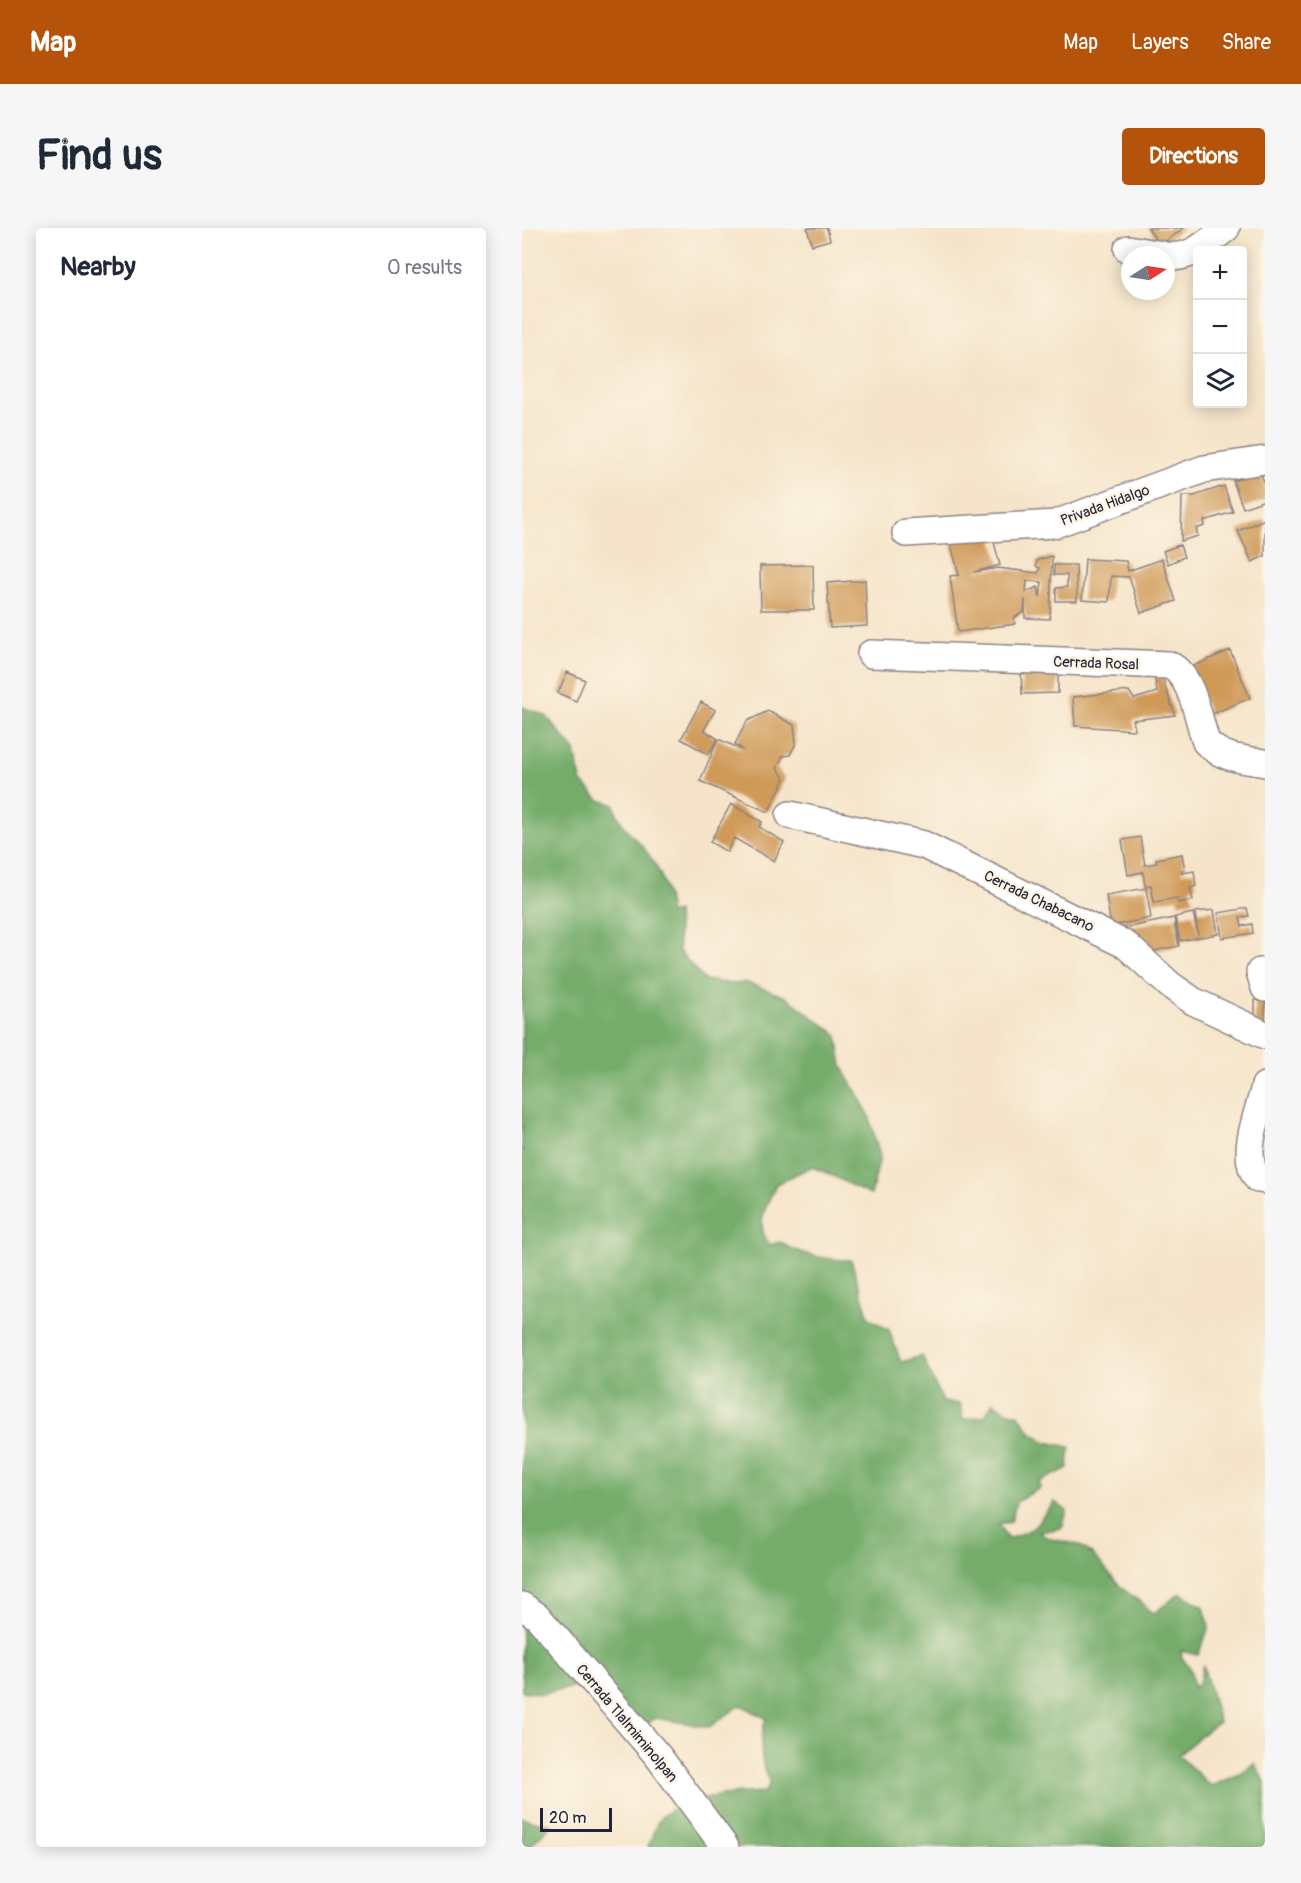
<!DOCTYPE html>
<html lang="en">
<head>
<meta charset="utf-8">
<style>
	body { margin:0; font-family:Pangolin,sans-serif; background:#f6f6f7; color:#1f2937 }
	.controls { position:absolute; right:18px; top:18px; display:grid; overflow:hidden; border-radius:6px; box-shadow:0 3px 15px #0003 }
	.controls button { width:54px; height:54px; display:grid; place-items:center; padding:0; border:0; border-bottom:2px solid #e0e1e3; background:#fff; color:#1f2937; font:30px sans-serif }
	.compass { position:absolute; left:599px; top:18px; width:54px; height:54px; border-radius:50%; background:#fff; box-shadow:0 3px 15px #0003; rotate:78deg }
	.scale { position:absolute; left:18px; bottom:15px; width:72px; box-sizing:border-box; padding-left:6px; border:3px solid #22223b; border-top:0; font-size:16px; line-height:21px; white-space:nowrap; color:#22223b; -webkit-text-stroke:4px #fcf5e5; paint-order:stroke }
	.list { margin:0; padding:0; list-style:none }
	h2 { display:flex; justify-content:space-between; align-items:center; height:78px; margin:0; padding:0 24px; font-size:26px }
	h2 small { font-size:20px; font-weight:400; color:#747a83 }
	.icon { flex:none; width:33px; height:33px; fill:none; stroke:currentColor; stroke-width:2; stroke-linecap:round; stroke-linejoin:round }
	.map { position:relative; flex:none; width:743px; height:1619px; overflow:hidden; border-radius:6px }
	header { display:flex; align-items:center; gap:36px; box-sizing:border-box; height:84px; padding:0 30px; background:#b45309; color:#fff }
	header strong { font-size:28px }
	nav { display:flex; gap:33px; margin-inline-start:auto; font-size:21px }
	.intro { display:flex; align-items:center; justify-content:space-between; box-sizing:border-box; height:144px; padding:0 36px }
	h1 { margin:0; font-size:42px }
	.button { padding:15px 27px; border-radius:6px; background:#b45309; color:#fff; font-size:21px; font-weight:700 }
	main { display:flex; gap:36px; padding:0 36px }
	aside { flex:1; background:#fff; border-radius:6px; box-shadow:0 3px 15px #0003 }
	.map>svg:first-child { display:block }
</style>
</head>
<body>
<header>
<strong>Map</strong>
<nav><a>Map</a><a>Layers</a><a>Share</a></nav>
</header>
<div class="intro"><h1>Find us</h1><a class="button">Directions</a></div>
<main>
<aside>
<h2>Nearby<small>0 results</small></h2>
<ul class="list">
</ul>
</aside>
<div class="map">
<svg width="743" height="1619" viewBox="0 0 743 1619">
	<rect width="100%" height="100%" fill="#fcf5e5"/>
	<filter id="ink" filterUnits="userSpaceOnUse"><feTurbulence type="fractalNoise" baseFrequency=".0167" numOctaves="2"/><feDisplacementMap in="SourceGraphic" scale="12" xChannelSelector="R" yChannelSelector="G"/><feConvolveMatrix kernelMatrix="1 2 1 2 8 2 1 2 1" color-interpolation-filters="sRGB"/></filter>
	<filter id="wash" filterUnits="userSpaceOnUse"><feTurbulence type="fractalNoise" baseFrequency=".008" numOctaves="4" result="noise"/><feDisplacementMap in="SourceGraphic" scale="24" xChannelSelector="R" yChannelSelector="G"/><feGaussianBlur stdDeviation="1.35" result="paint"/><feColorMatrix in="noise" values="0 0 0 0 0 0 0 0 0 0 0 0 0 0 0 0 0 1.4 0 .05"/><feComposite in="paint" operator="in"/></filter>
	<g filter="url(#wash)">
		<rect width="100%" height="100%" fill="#f5e4c9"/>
		<!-- forest -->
		<path fill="#74ac6a" stroke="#4b6752" stroke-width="1.5" d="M0 479 24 488 53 523 59 553 77 572 92 576C98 603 118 610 131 633 142 650 145 666 148 686L155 684 157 723 182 752 214 756 223 754 264 769 315 807 320 838 347 887 358 929 349 967C328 959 311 945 289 939L254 956C245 979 231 994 248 1017L258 1014C277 1027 307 1032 329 1032L347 1090 367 1102 379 1134 400 1128 421 1174 438 1176 441 1192 463 1188 471 1174 484 1183 496 1186 509 1204 524 1214 548 1219 546 1240 517 1254 518 1260 494 1274 489 1294 476 1296 486 1311 510 1301 533 1274 545 1283 540 1300 517 1304C527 1314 543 1312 556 1317 574 1325 585 1346 599 1359 611 1370 620 1372 631 1386L658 1365 682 1379 687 1399 676 1427 659 1423 660 1430 668 1440 672 1460 677 1455 681 1437 697 1494C682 1503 670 1516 656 1527L689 1558 718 1546 732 1535 743 1554V1619H126C130 1611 133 1595 139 1589 161 1568 214 1565 243 1564L248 1555C237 1535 238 1511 244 1490L219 1477 187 1499 134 1490 108 1506 73 1454 19 1466 0 1463Z
			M0 1590 29 1597 7 1619H0Z"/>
		<g id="blocks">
			<!-- building -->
			<path fill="#cf9a59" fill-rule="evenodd" d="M285 0H305L308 12 290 17Z
				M626 0H662L638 17Z
				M738 243 743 257V272L721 280 711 253Z
				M702 258 711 284 682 293 683 298 674 301 676 308 659 313 660 268H672Z
				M743 291V328L730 334 716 303Z
				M470 307 478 337 452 344 476 340 516 345 518 340 514 338 515 332 530 328 528 391 503 390V371L502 384 492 390 493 396 436 404 428 348 437 347 427 309ZM505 353 520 354 518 369 516 359 504 364Z
				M658 317 662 329 646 336 641 323Z
				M563 331 604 333 606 343 640 331 654 373 619 385 607 349 589 348 587 374 560 372Z
				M291 337 292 382H239L238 338Z
				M532 337H554L555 373H534V360L545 359V347H532Z
				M343 352 345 398 308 400 305 355Z
				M708 422 728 470 688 487 667 440Z
				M499 441H536V465L500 466Z
				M45 444 63 452 54 473 36 465Z
				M639 446 653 487 611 492 613 502 553 498 551 469 607 463 612 471 635 464 633 451Z
				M179 474 193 482 182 502 196 511 186 526 159 511Z
				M246 483 272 497 274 515 268 527 261 528 255 540 263 551 246 584 178 553 196 511 221 522 213 516 225 493Z
				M209 576 240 594 237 599 262 614 252 633 212 610 205 624 188 614Z
				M618 609 623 637 635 635 634 631 660 626 663 642H660V645L672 643 674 658 668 660 671 672 656 675 655 670 632 674 629 657 623 658 621 644 606 647 600 612Z
				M624 660 629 690 589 698 584 667Z
				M725 680 727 688 718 689 720 698 730 696 731 705 700 710 696 685Z
				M692 682 696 706 658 713 653 689 671 685 676 706 673 684Z
				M652 690 657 718 617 726 583 704Z
				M733 772H743V804L733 794Z"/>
		</g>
	</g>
	<g filter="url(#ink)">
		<use href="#blocks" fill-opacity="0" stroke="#8c8382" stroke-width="1.5"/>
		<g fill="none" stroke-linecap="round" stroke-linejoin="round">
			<defs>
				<path id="minor" d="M606 21 640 27
					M644 28C669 32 686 14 704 0
					M384 305 533 296 682 241 743 232
					M349 426 647 437C671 448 676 491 684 514 700 531 722 531 743 535
					M268 587 402 617 604 717 648 757 671 773 743 807
					M738 744 743 760
					M743 858C737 885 717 927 736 951L743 952
					M0 1378 15 1388 136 1528 203 1619"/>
			</defs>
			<!-- minor casing -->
			<use href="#minor" stroke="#8c8382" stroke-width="30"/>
			<!-- minor -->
			<use href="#minor" stroke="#fff" stroke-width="27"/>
		</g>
	</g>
	<g text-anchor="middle" stroke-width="5" stroke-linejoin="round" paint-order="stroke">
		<!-- street labels -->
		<g font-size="15" fill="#22223b" stroke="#fcf5e5">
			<text transform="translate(583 277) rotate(-20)" y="5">Privada Hidalgo</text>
			<text transform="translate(574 435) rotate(2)" y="5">Cerrada Rosal</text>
			<text transform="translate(517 673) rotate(26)" y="5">Cerrada Chabacano</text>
			<text transform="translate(105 1495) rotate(50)" y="5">Cerrada Tlalmiminolpan</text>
		</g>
	</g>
</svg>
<div class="controls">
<button>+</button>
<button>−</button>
<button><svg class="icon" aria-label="layers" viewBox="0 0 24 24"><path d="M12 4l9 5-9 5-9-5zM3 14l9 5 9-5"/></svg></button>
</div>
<svg class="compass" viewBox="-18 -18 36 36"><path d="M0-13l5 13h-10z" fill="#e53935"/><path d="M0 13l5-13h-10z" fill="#747a83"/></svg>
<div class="scale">20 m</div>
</div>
</main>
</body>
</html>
